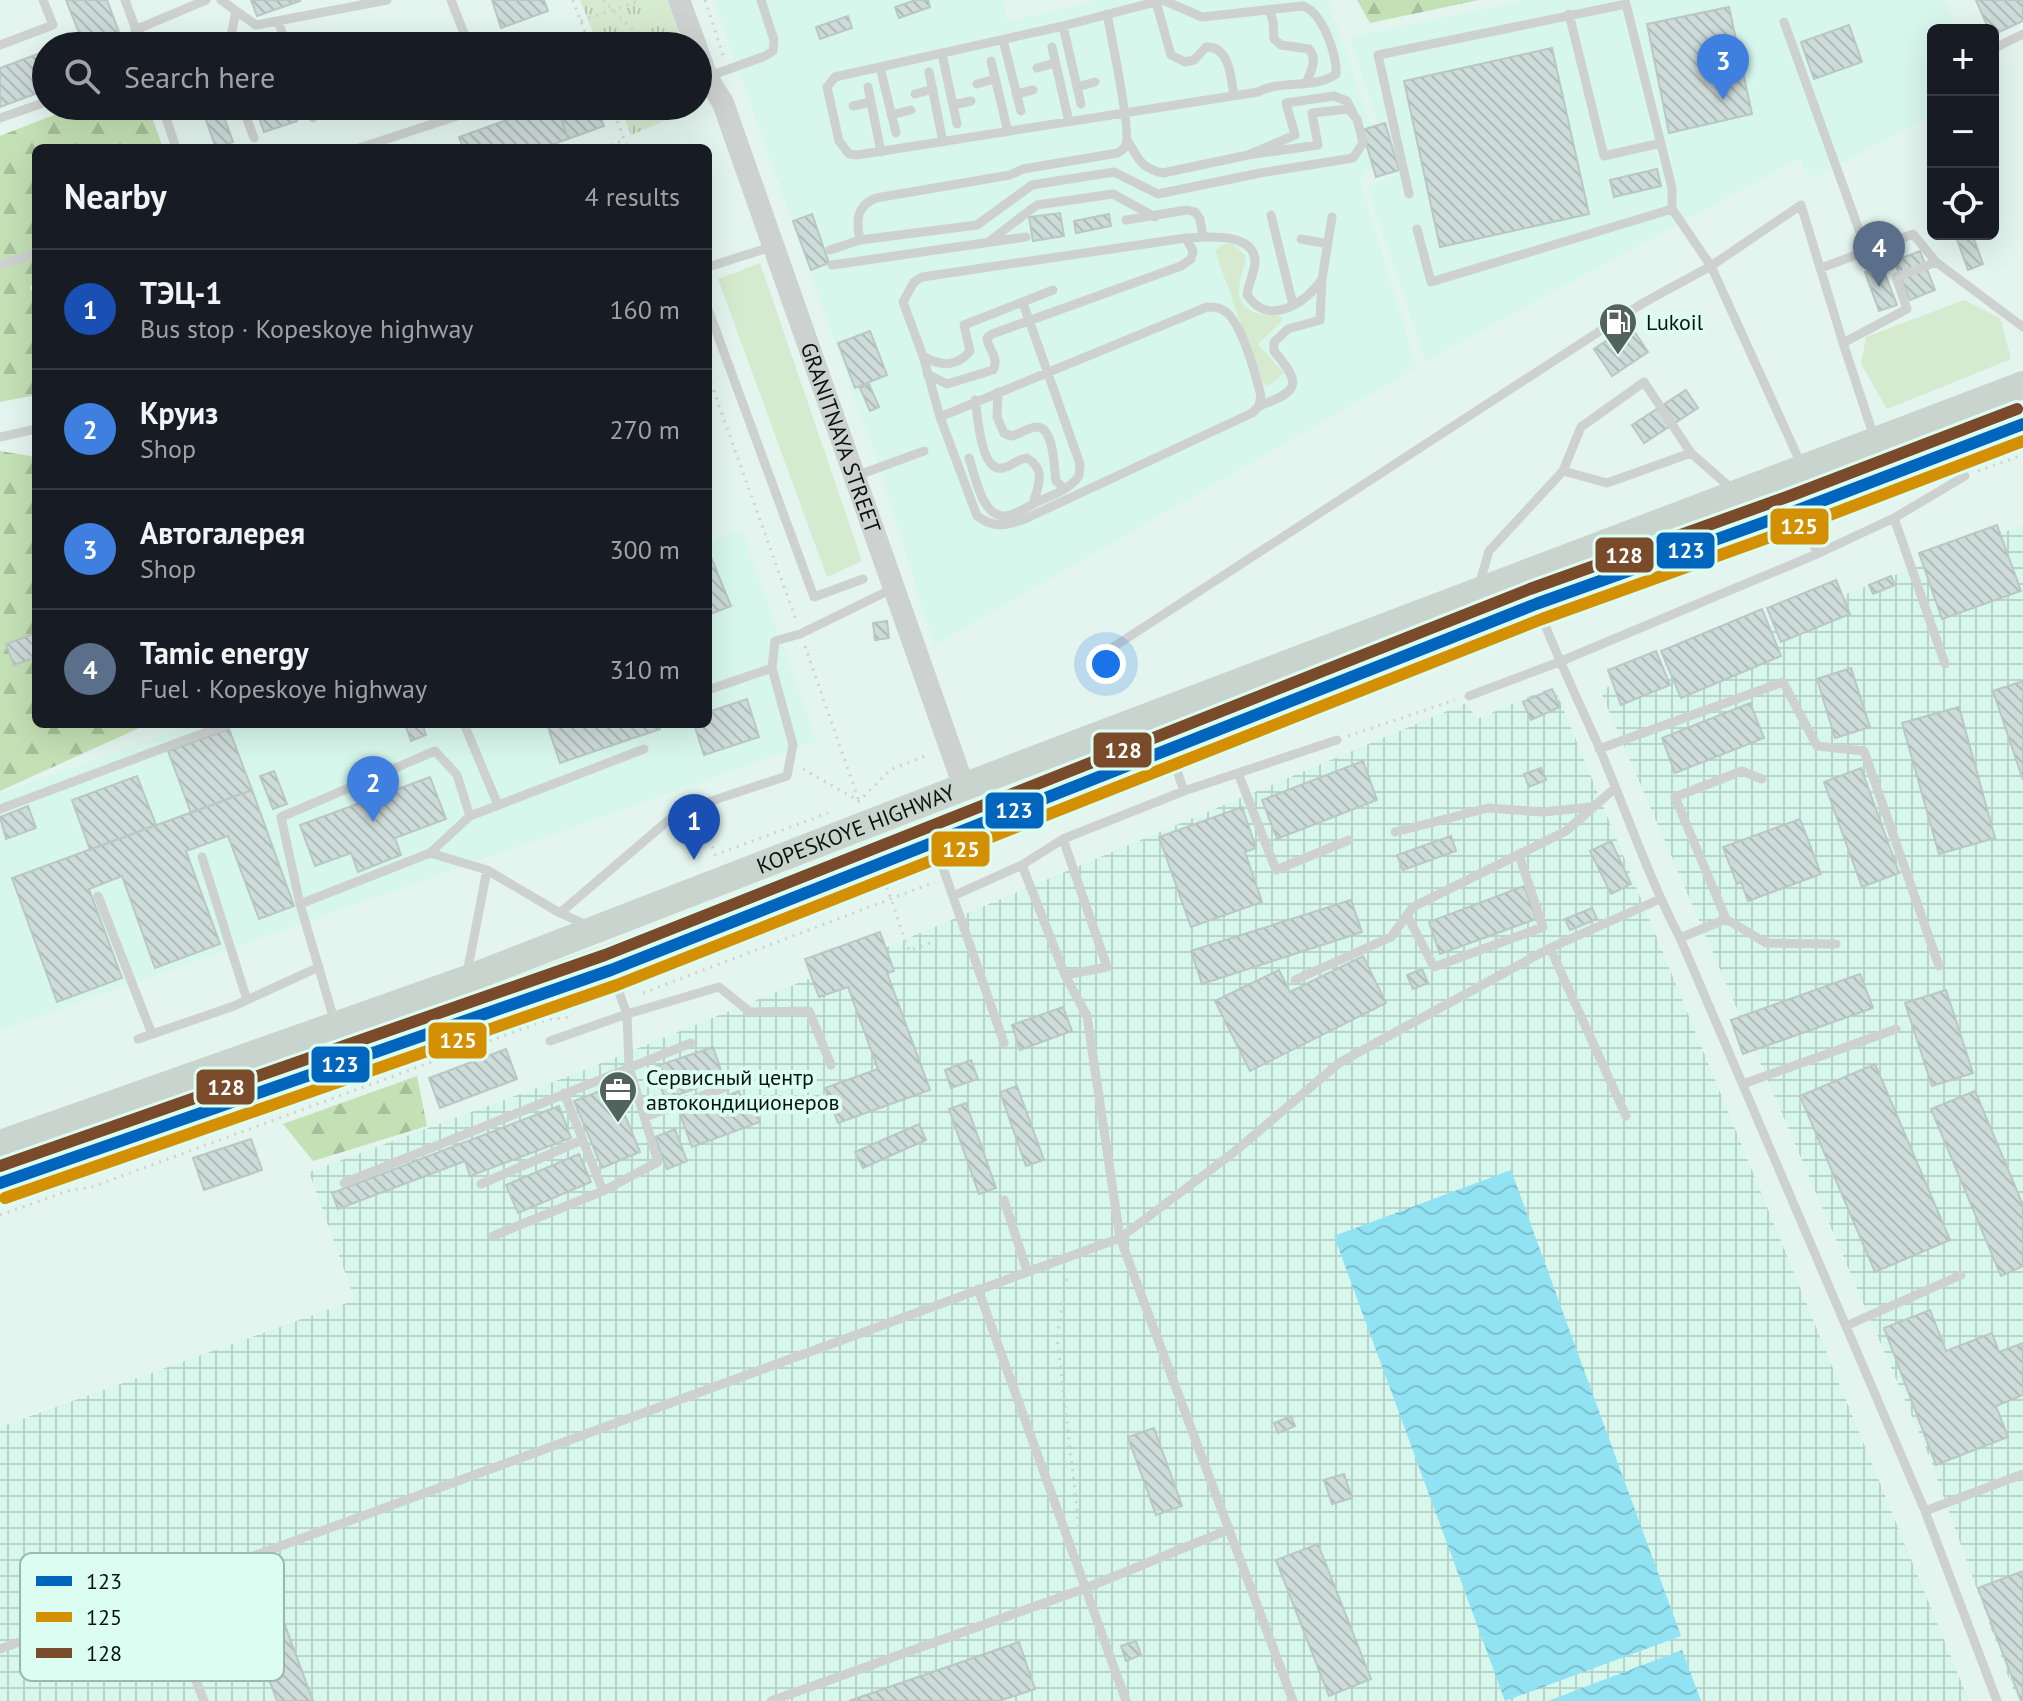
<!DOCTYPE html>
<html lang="en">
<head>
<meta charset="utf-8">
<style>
	body { margin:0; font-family:"PT Sans",sans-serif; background:#242831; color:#f1f3f6 }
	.controls { position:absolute; right:24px; top:24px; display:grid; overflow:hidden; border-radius:12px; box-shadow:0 8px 32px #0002 }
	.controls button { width:72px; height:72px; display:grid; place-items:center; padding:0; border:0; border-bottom:2px solid #363941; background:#171b24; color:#f1f3f6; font:40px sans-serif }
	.you { position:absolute; left:1106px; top:664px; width:28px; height:28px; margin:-20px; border:6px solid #fff; border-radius:50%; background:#1a73e8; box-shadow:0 0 0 12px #1a73e833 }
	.badge { display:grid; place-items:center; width:52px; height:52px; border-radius:50%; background:#db2777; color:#fff; font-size:26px; font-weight:700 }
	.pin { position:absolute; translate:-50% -66px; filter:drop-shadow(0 2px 4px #0008) }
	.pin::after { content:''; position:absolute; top:42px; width:28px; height:24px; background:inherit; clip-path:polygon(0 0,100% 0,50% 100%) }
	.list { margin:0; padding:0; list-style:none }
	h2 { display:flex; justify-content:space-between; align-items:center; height:104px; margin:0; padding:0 32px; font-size:34px }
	h2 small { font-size:26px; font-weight:400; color:#9ea1a6 }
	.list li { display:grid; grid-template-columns:52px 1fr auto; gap:24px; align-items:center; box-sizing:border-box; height:120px; padding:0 32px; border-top:2px solid #363941 }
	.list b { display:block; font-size:30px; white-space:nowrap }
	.list p { margin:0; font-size:26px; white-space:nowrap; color:#9ea1a6 }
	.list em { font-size:26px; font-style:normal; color:#9ea1a6 }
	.icon { flex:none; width:44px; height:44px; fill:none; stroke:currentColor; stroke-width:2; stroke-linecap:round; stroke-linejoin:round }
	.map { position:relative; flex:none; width:2023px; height:1701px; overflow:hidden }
	.search { position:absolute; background:#171b24; box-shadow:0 8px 32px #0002; left:32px; top:32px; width:680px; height:88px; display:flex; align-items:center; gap:20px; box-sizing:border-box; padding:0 28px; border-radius:44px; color:#9ea1a6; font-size:30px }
	.panel { position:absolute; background:#171b24; box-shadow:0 8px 32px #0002; left:32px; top:144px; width:680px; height:584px; border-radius:12px }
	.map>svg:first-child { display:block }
</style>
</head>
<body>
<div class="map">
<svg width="2023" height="1701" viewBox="0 0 2023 1701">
	<defs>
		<pattern id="industrial-grid" width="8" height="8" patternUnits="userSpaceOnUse" patternTransform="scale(2)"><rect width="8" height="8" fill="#d8f7ec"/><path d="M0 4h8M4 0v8" fill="none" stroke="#b8d3c9"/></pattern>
		<pattern id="forest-firs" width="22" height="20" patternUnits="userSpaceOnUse" patternTransform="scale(2)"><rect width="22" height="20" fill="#c4e0b5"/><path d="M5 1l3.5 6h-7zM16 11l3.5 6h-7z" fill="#a7bf9a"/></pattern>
		<pattern id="park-tufts" width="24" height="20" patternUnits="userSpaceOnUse" patternTransform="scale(2)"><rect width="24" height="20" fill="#d6eacf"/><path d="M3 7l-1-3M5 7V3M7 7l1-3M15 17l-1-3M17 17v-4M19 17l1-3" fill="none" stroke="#b6c8b1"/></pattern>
		<pattern id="water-waves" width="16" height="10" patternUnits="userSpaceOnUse" patternTransform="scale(2)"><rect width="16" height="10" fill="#91e2f2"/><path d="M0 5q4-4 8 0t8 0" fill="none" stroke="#7cc1ce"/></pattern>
		<pattern id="building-back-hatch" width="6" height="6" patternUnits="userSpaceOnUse" patternTransform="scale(2)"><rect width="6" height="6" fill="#cddbd9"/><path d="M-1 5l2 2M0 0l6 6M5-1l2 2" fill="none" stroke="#afbbb9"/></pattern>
	</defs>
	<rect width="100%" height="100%" fill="#e4f5ef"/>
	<!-- built -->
	<path fill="#d8f7ec" d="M713 0H1003L1008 21 1098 0H1328L1385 166 1368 170 1360 180 1417 368 934 646 876 458Z
		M1526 0H1945L1956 30H1933V115L1815 178 1802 167 1801 158 1425 362 1367 186 1394 175 1349 37Z
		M742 530 817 741 0 1031V793L195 724H708V542Z"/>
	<!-- industrial -->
	<path fill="url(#industrial-grid)" d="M2023 525V1701H2017L1929 1456 1600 690Z
		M1554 686 1969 1701H0V1427L355 1300 309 1172 577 1073 894 944 1466 703 1477 719Z"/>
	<!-- green -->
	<path fill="#d6eacf" d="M1224 244H1233L1246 256C1244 275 1226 302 1256 313 1265 316 1273 314 1282 317L1281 322 1258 344 1284 373 1268 386 1262 383 1215 251Z
		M760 263 862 561 827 577 718 279Z
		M1964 300 2000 318 2011 359 1887 409 1861 364 1866 337Z
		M862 846 864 852 689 924 0 1167V1158L686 916Z"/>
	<!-- forest -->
	<path fill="url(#forest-firs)" d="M1357 0H1479L1370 23Z
		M77 106H148L163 148H36V281L30 287 36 300V395L0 402V136Z
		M0 451 36 457V724H148L0 791Z
		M417 1076 427 1126 313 1161 283 1124Z"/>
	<!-- park -->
	<path fill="url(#park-tufts)" d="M580 0H667L684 46H598Z
		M620 106H682L679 115 631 135Z"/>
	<!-- water -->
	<path fill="url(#water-waves)" d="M1511 1170 1681 1636 1505 1701 1334 1236Z
		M1682 1650 1701 1701H1548Z"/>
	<!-- building -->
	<path fill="url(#building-back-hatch)" stroke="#b9c7c5" stroke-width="2" d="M66 0H107L124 46H59L81 38Z
		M251 0H299L300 1 257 16Z
		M492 0H544L548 11 501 28Z
		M916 0H928L930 7 899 18 895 7Z
		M1976 0H2023V21L1993 35V30H1989Z
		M1729 7 1752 114 1669 133 1647 24Z
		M848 16 852 28 820 39 816 27Z
		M1849 25 1862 62 1814 79 1801 42Z
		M267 33 271 46H235L234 44Z
		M1552 48 1589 214 1440 247 1404 81Z
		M46 51V90L0 107V68Z
		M201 106H220L233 142 216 148Z
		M255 106H292L297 121 264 132Z
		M546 106H557L568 139 543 148H463L459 137Z
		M557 106H596L604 126 568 139Z
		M1385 123 1399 170 1376 177 1362 130Z
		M1657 169 1661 186 1614 197 1610 180Z
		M1060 213 1064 236 1033 241 1029 217Z
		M812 214 829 263 811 270 793 221Z
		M1109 214 1111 226 1076 233 1074 221Z
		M1955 234H1972L1983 264 1968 270Z
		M1920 251 1935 290 1910 300 1894 261Z
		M1882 266 1897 305 1879 311 1865 272Z
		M1630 325 1648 352 1612 376 1594 349Z
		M870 331 887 375 855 388 838 343Z
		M869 384 879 407 870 411 860 388Z
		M1686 390 1698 408 1644 443 1632 425Z
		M1997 525 2021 591 1942 619 1919 553Z
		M708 550 731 606 708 615Z
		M1891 576 1895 585 1873 594 1869 585Z
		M1836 580 1850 614 1781 642 1767 608Z
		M1762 609 1781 656 1681 698 1661 651Z
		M887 621 889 638 875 640 873 623Z
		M36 633V657L14 665 6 644Z
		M1656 651 1670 685 1621 705 1608 670Z
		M1851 668 1870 727 1835 738 1817 679Z
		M2023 681V780L1993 691Z
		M1552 689 1560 707 1531 720 1523 702Z
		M747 699 759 737 704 755 694 724H708V712Z
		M1750 703 1764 738 1675 773 1662 738Z
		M1959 707 1995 838 1939 854 1902 723Z
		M405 724H422L426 735 411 741Z
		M547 724H659L660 729 560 763Z
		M229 729 252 790 191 813 168 751Z
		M1363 761 1377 800 1277 839 1262 800Z
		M1541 768 1546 780 1529 787 1524 774Z
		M1861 768 1899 873 1862 887 1824 782Z
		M274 771 287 804 273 809 260 776Z
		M137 776 156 825 90 850 72 800Z
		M430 777 446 819 395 838 401 855 358 872 351 853 315 866 300 825Z
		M252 790 294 906 259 919 228 836 186 851 220 944 155 968 122 876 89 889 122 978 57 1002 12 878Z
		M28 806 36 828 6 839 0 817Z
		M1242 807 1256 848 1245 852 1262 902 1191 927 1159 837Z
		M1800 819 1821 874 1748 901 1741 882 1737 884 1723 847Z
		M1451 836 1456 851 1403 870 1397 855Z
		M1611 841 1631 884 1611 894 1590 851Z
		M1524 886 1536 919 1440 954 1429 922Z
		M1351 900 1362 932 1202 984 1191 951Z
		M1592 908 1597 919 1570 930 1565 919Z
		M880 932 894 971 887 973 930 1090 838 1123 825 1088 878 1069 848 987 819 997 805 959Z
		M1363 956 1386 1003 1250 1071 1215 1001 1279 970 1290 992Z
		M1422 969 1428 983 1413 989 1407 975Z
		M1860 974 1873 1008 1743 1054 1731 1020Z
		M1946 990 1973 1073 1932 1086 1905 1003Z
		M1063 1007 1072 1031 1020 1050 1012 1025Z
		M713 1047 724 1079 665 1099 654 1067Z
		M506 1049 517 1079 440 1108 429 1078Z
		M971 1060 978 1079 951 1088 945 1070Z
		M1875 1064 1950 1240 1875 1272 1800 1096Z
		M613 1086 640 1152 602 1168 574 1101Z
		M1017 1086 1044 1160 1026 1166 1000 1092Z
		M739 1091 745 1108 754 1104 760 1122 692 1147 680 1114Z
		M1975 1091 2023 1205V1266L2001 1276 1931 1109Z
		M966 1103 996 1188 979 1194 949 1109Z
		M559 1106 571 1138 470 1176 465 1161 338 1209 332 1193Z
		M919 1124 926 1140 863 1168 855 1152Z
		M675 1129 687 1161 667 1169 655 1137Z
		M251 1139 262 1170 204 1190 193 1158Z
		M579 1154 591 1182 518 1213 506 1185Z
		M1930 1310 1946 1351 1992 1333 1999 1352 2023 1343V1395L1996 1406 2008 1437 1936 1465 1884 1328Z
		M1291 1416 1295 1426 1278 1433 1274 1423Z
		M1154 1428 1182 1506 1156 1515 1128 1437Z
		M1344 1474 1352 1498 1332 1504 1324 1480Z
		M1318 1544 1371 1679 1329 1696 1276 1560Z
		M2023 1571V1701H2021L1978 1588Z
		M272 1590 313 1701H277L240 1601Z
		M1136 1641 1141 1655 1126 1661 1121 1646Z
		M1019 1642 1035 1689 999 1701H849Z"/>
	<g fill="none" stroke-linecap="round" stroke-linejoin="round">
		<!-- path -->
		<path stroke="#ced2d1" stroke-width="3" stroke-dasharray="2 6" stroke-linecap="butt" d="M573 0 590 46
			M603 0 649 46
			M705 0 724 58
			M581 21 642 0
			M612 106 627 148
			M603 148 624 140
			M708 375 796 620
			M1978 471 2023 455
			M805 646 859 801
			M1348 736 1455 700
			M803 769 859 801
			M858 802 890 770 930 754
			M703 816 715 855 828 813
			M887 887 909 951 940 939
			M643 993 935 882
			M0 1215 71 1190 89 1188 546 1020 571 1017
			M1068 1271 1057 1337 1079 1526"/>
		<!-- service -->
		<path stroke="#cdd1cf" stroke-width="9" d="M125 0 142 46
			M221 0 256 25 387 0
			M451 0 469 46
			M1163 0 1202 17 1303 6C1322 12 1337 54 1336 74 1313 90 1282 79 1258 92L857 155 849 154 839 141 827 87 835 77 1063 26Z
			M1156 2 1171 55 1185 62 1194 60 1206 47C1230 46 1231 78 1234 96
			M1269 10 1273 21 1274 39 1281 45 1309 49C1318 60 1311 71 1306 83
			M1569 14 1604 156 1661 143
			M278 21 287 46
			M1784 22 1867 252
			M1063 26 1081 104
			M135 30 206 0
			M1003 40 1021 111
			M0 45 53 25 43 0
			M229 46 236 11
			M1052 47 1069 122
			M1997 47 2023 34
			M942 54 957 124
			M991 61 1008 132
			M880 67 896 133
			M1037 68 1055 63
			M929 72 943 142
			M707 77 765 56 773 51 774 40 761 0
			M977 84 995 79
			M868 87 881 152
			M1077 87 1095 82
			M915 94 933 89
			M1016 94 1033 90
			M953 105 971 101
			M162 106 176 148
			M242 106 254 138
			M309 106 313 118
			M853 106 871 102
			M891 115 911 110
			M0 118 46 102
			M1128 141C1138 159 1142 169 1163 173L1248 155 1295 135 1286 103 1334 96 1347 101 1353 113
			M359 148 488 106
			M1409 194 1378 55 1626 4 1672 188V209
			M1271 215 1293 305
			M1126 220 1187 210 1195 212 1200 219 1203 237
			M1417 229 1431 282 1672 209 1711 266 1802 466
			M1301 239 1328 244
			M860 240C856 221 856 206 876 198L1010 175 1023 169 1118 153C1122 150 1124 150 1126 144 1131 132 1111 34 1107 14
			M991 240 1037 205 1113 194 1155 217
			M830 250 860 240 977 225 1032 185 1114 172 1158 194 1260 173 1353 158 1363 143 1357 119 1348 109 1312 113 1318 145 1248 155
			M0 265 36 253
			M832 265 1026 237
			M708 267 774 246
			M1821 268 1913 234 1936 262
			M708 309 814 597 863 579
			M923 356C940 366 956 368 970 351L964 325 1053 290
			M927 374 947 384 993 370C1000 359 988 349 987 338L992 334 1181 266 1191 259 1193 251 1186 238
			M998 392 997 417 1004 433 1011 436C1020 434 1029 427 1037 427 1054 427 1054 468 1056 481L1065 489
			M975 400C978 415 980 473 1003 468 1012 466 1017 459 1027 458 1047 470 1038 486 1033 504
			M1259 406C1301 391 1301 383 1274 351V342L1288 329 1320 320 1322 279 1332 217
			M940 417 1207 307C1214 307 1220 307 1226 312 1242 324 1256 376 1261 396L1259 406 1252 413 1027 518C1007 526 995 529 977 516L940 417 923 356 903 302 914 282 922 277 1186 238C1206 237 1256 231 1255 263 1254 273 1249 283 1247 294 1266 328 1306 304 1322 279
			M0 437 36 429
			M1874 437 1843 343 1907 309 1896 277 1936 262 2023 327
			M969 458C975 475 981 513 1002 516 1013 517 1027 507 1037 502 1052 495 1069 490 1079 476L1080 464 1023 303
			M1563 471 1607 483 1691 453
			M856 476 924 451
			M1802 512 1817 554
			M1894 518 1945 664
			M1479 585 1489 551 1563 471 1581 427 1644 382 1691 453 1732 489
			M1538 607C1556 655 1578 700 1599 747 1626 811 1648 876 1680 938L1925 1511 1997 1701
			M1101 655 1643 303 1711 266 1801 205 1843 343
			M708 690 772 668
			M1469 696 1559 662 1817 554 1894 518 1965 476
			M464 724 498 805
			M1599 749 1783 682 1817 746 1864 751 1939 966
			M1171 753 1184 791
			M1238 773 1276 870 1349 840
			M1762 779 1742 771 1675 797 1726 919 1766 943 1836 944
			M0 809 228 724
			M1395 832 1488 808 1543 812 1591 807
			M1063 839 1107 967 1065 975
			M935 845 1004 1043
			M430 853 470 816 644 749
			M202 857 247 1000
			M1022 865 1065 975 1087 1016 1120 1238 1293 1701
			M98 896 152 1034
			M953 896 1022 865 1063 839 1184 791 1337 740
			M300 904 281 817 435 751 457 775 470 816
			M560 913 678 812 787 776 793 745 772 668 775 641 800 634 892 589
			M1407 915 1434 967 1543 927 1519 855
			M1680 938 1726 919
			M1550 948 1626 1116
			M467 973 487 870
			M1295 980 1391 937 1413 907 1566 831 1614 789
			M335 1023 300 904 430 853 487 870 560 913 587 925
			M138 1039 234 1006 319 967
			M550 1041 627 1014 719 987 750 1012 809 1011 831 1065
			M1743 1084 1896 1029
			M564 1093 603 1191
			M645 1117 726 1087
			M344 1183 691 1043
			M481 1184 582 1140
			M1004 1200 1027 1271
			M493 1236 603 1191 658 1162 629 1067 627 1014 612 973
			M978 1289 1126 1701
			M1846 1326 1961 1275
			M1925 1511 2023 1474
			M160 1590 204 1701
			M0 1649 1120 1238 1233 1153 1339 1063 1550 948 1660 899
			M771 1701 1086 1588 1230 1529"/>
		<!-- tertiary -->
		<g stroke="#cdd1cf" stroke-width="22">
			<path d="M679 0 696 46"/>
			<path id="s1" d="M698 52 707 77 723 103 964 787"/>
		</g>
		<!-- primary -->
		<g stroke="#c9d4ce" stroke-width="28">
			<path id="s2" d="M0 1144 465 980 1005 771 2023 385"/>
			<path d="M0 1183 611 970 1536 604 1801 509 2023 424"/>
		</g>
		<defs>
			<path id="bus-1" d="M0 1183 611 970 1536 604 1801 509 2023 424"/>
			<path id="bus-2" d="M5 1198 617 985 1542 619 1806 524 2023 441"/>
			<path id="bus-3" d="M0 1166 605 955 1530 589 1795 494 2017 409"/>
		</defs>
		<!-- bus-1 casing -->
		<use href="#bus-1" stroke="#dcfdf2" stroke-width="18"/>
		<!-- bus-2 casing -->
		<use href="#bus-2" stroke="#dcfdf2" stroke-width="18"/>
		<!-- bus-3 casing -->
		<use href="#bus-3" stroke="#dcfdf2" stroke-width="18"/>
		<!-- bus-1 -->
		<use href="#bus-1" stroke="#0065bd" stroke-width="12"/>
		<!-- bus-2 -->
		<use href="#bus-2" stroke="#d39002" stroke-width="12"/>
		<!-- bus-3 -->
		<use href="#bus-3" stroke="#7a4b2a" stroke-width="12"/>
	</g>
	<!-- icons -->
	<defs>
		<symbol id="fuel-pin" viewBox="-11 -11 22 30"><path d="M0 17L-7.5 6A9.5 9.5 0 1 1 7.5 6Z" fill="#54625d" stroke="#dcfdf2"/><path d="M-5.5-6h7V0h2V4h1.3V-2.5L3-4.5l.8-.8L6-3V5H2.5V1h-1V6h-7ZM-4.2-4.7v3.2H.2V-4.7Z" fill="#fff"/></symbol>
		<symbol id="office-pin" viewBox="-11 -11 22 30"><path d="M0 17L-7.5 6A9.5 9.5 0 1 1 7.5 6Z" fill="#54625d" stroke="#dcfdf2"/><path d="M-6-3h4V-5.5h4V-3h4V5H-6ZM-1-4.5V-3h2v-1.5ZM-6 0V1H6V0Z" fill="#fff"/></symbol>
	</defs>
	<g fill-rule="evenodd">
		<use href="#fuel-pin" x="1596" y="300" width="44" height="60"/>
		<use href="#office-pin" x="596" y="1068" width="44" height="60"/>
	</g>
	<g text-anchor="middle" stroke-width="8" stroke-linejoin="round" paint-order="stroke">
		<!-- poi labels -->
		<g font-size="22" fill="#07130f" stroke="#dcfdf2" text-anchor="start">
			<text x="1646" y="330">Lukoil</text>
			<text x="646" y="1085">Сервисный центр<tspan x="646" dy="25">автокондиционеров</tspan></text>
		</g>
		<!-- street labels -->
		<g font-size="22" fill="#07130f" stroke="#dcfdf2">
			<text dy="8" stroke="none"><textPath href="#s1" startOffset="412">GRANITNAYA STREET</textPath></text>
			<text dy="8" stroke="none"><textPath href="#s2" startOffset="912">KOPESKOYE HIGHWAY</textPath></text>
		</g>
	</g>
	<!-- legend -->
	<rect x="20" y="1553" width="264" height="128" rx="12" fill="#dcfdf2" stroke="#9cb7ae" stroke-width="2"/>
	<rect x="36" y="1576" width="36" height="10" fill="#0065bd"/>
	<rect x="36" y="1612" width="36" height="10" fill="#d39002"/>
	<rect x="36" y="1648" width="36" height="10" fill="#7a4b2a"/>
	<g font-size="22" fill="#07130f">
		<text x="86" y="1589">123</text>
		<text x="86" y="1625">125</text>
		<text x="86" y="1661">128</text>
	</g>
	<g stroke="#dcfdf2" stroke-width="3">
		<rect x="1769" y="507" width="61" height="39" rx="8" fill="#d39002"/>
		<rect x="1655" y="531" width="61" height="39" rx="8" fill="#0065bd"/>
		<rect x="1594" y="536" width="61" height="38" rx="8" fill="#7a4b2a"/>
		<rect x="1092" y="731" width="61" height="38" rx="8" fill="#7a4b2a"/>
		<rect x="984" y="791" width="61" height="39" rx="8" fill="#0065bd"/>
		<rect x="930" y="830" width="61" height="38" rx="8" fill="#d39002"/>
		<rect x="427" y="1021" width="61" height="39" rx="8" fill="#d39002"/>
		<rect x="310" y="1045" width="61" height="39" rx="8" fill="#0065bd"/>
		<rect x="195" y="1068" width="61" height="38" rx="8" fill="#7a4b2a"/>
	</g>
	<g font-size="22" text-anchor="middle" font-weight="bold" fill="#fff">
		<text x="1799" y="534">125</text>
		<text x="1686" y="558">123</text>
		<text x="1624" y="563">128</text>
		<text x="1123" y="758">128</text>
		<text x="1014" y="818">123</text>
		<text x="961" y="857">125</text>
		<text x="458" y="1048">125</text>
		<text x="340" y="1072">123</text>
		<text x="226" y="1095">128</text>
	</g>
</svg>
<div class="controls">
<button>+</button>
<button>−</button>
<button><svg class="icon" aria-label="locate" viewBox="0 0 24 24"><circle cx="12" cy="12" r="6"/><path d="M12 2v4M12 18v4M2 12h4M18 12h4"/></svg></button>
</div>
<div class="you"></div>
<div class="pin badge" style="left:694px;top:860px;background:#1a4fb4">1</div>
<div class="pin badge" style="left:373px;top:822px;background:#3f7fe0">2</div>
<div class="pin badge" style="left:1723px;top:100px;background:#3f7fe0">3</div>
<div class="pin badge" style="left:1879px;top:287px;background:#5c6f8a">4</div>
<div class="search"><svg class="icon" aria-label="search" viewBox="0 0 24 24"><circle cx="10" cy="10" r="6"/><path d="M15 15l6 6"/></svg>Search here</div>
<section class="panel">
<h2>Nearby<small>4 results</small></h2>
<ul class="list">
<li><span class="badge" style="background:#1a4fb4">1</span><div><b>ТЭЦ-1</b><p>Bus stop · Kopeskoye highway</p></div><em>160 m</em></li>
<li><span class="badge" style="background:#3f7fe0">2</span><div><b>Круиз</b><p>Shop</p></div><em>270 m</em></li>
<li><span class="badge" style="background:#3f7fe0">3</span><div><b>Автогалерея</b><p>Shop</p></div><em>300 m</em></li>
<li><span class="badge" style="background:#5c6f8a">4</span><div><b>Tamic energy</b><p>Fuel · Kopeskoye highway</p></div><em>310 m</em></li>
</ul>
</section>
</div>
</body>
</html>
